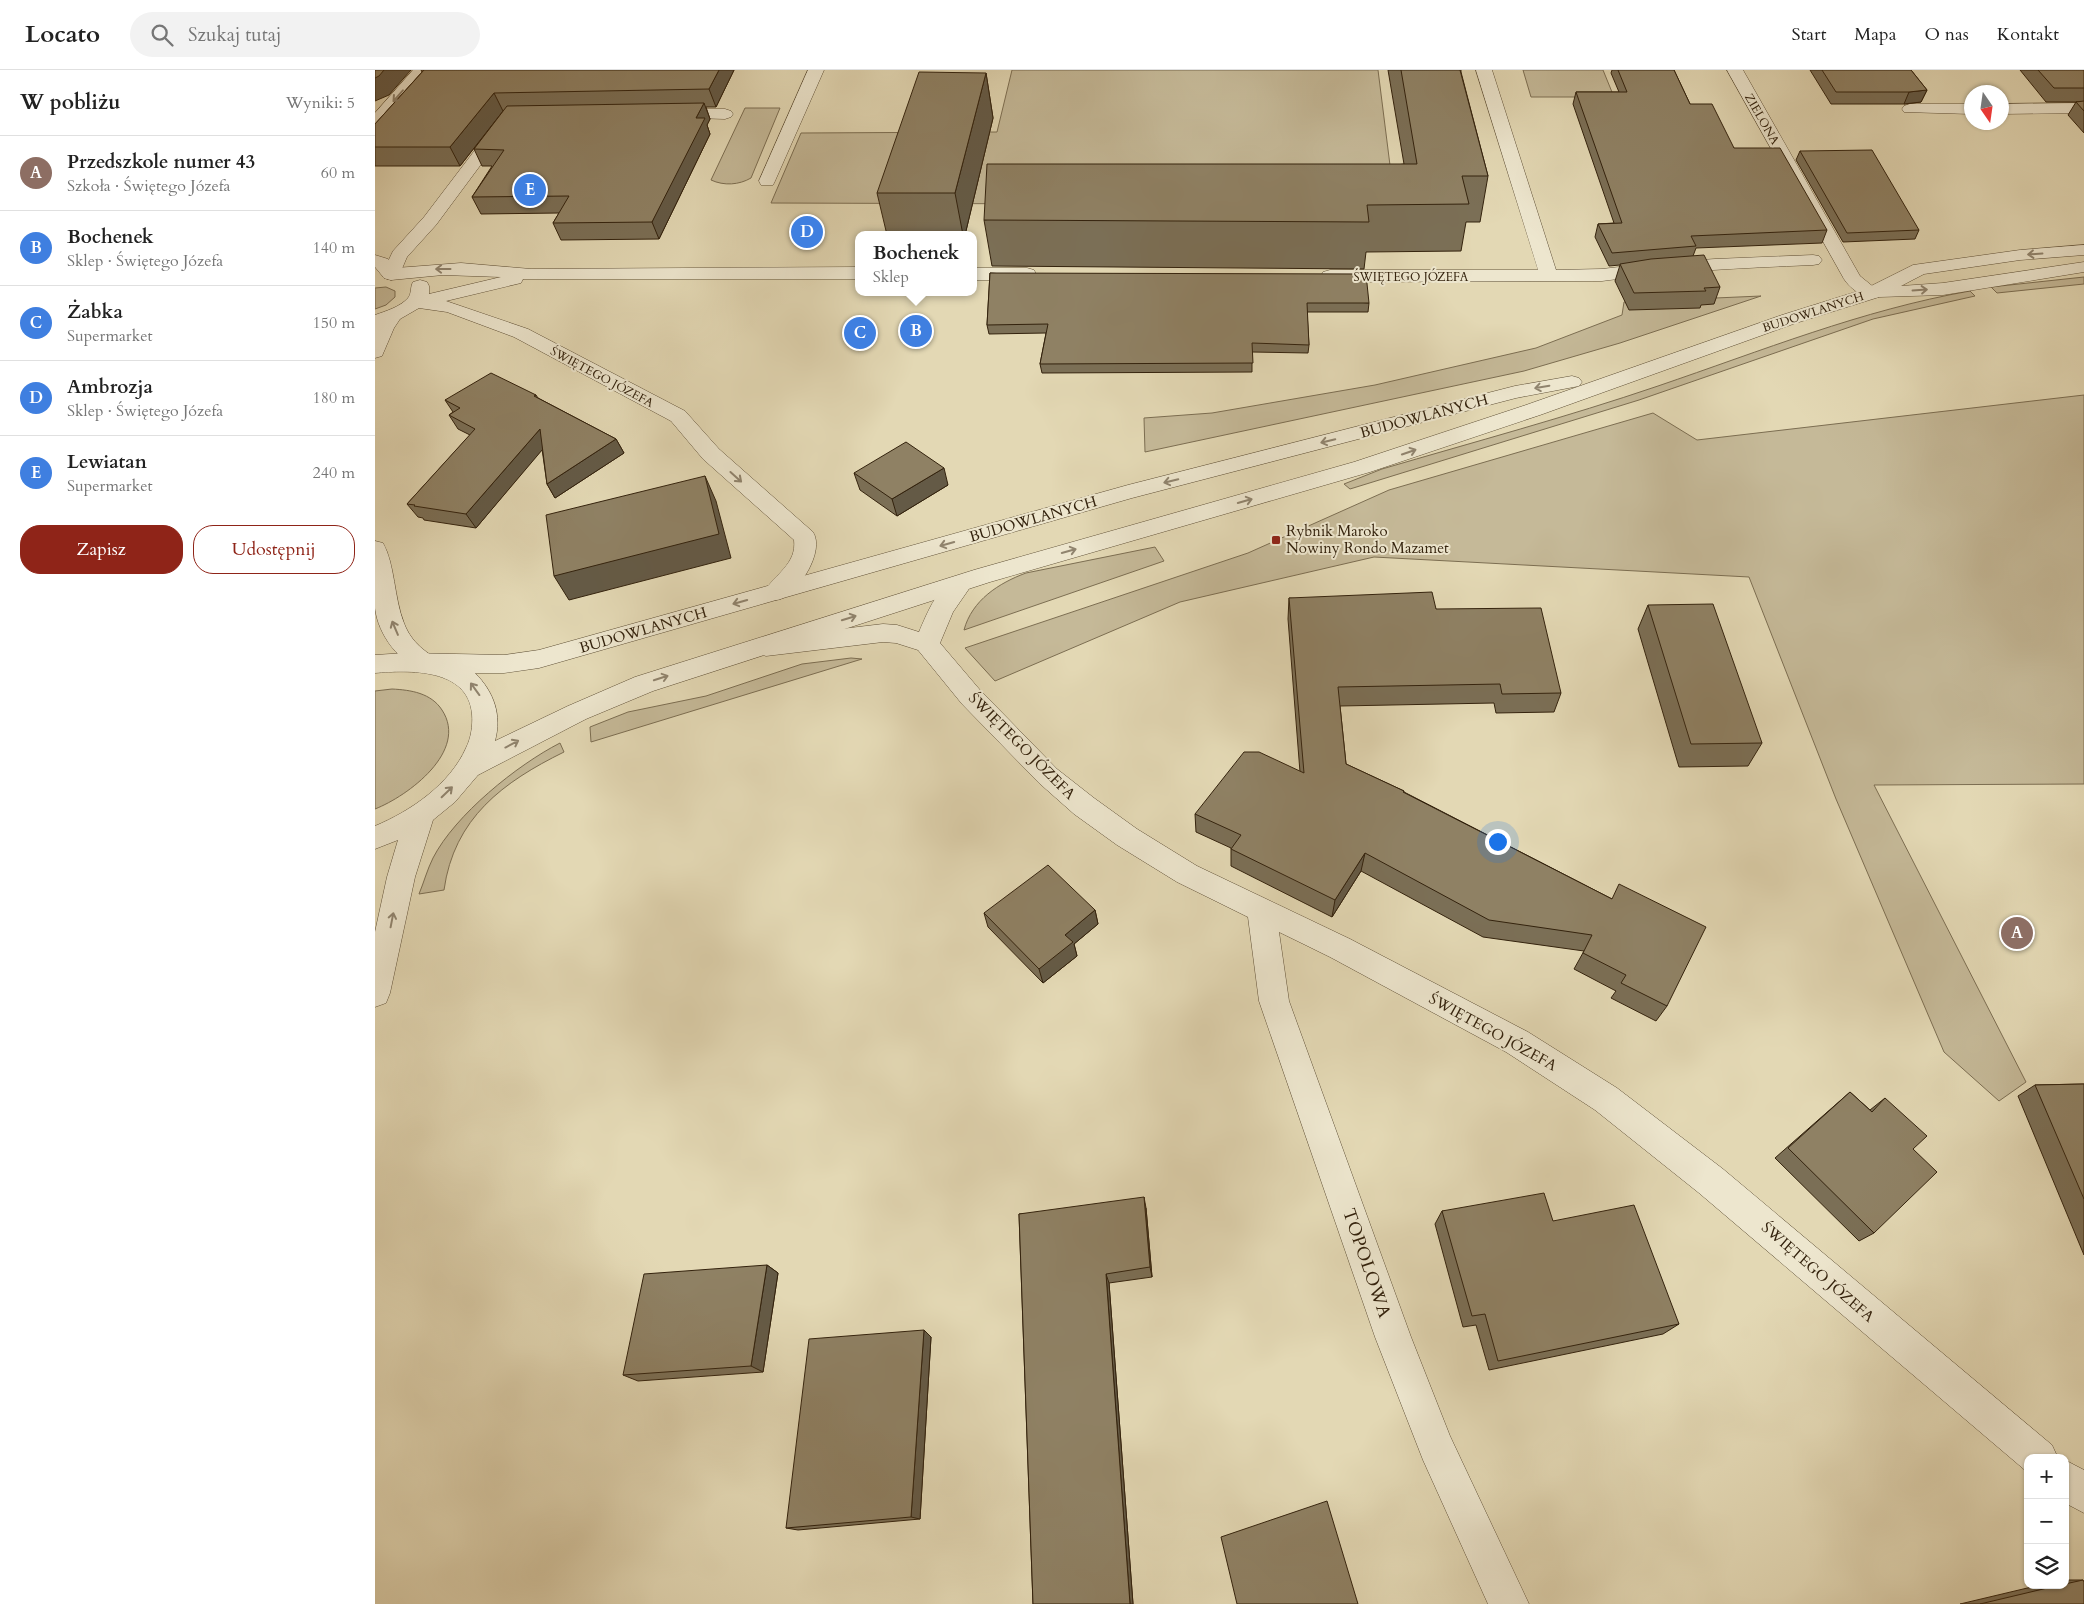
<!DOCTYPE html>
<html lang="pl">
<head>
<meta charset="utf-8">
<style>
	body { margin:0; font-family:Cardo,serif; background:#f2f2f2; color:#222 }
	.controls { position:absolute; right:15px; bottom:15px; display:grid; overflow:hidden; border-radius:10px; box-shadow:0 1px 4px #0004 }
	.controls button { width:45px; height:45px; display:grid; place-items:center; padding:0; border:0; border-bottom:1px solid #e0e0e0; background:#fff; color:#222; font:25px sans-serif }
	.compass { position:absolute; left:1589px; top:15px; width:45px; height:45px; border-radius:50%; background:#fff; box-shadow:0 1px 4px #0004; rotate:167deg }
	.you { position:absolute; left:1122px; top:771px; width:18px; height:18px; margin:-12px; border:4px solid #fff; border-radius:50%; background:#1a73e8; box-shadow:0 0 0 8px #1a73e833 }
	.badge { display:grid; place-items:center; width:32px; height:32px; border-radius:50%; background:#8f2418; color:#fff; font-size:16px; font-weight:700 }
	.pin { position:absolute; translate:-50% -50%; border:2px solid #fff; box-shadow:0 1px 5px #0006 }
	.popup { position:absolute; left:480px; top:161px; width:122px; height:65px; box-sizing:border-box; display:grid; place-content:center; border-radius:10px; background:#fff; filter:drop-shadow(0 1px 4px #0005); font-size:16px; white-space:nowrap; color:#767676 }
	.popup b { font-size:19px; color:#222 }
	.popup::after { content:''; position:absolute; left:50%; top:100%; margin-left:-10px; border:10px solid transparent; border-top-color:#fff }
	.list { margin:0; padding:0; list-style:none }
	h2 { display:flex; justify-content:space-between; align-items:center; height:65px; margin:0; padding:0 20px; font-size:21px }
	h2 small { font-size:16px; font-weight:400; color:#767676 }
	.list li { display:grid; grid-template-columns:32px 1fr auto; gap:15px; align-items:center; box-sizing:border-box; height:75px; padding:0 20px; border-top:1px solid #e0e0e0 }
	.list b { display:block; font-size:19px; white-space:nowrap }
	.list p { margin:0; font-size:16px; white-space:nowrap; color:#767676 }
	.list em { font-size:16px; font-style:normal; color:#767676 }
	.actions { display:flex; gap:10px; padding:15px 20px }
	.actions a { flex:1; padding:11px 0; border:1px solid #8f2418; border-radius:20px; text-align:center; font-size:18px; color:#8f2418 }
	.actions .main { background:#8f2418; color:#fff }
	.icon { flex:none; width:28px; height:28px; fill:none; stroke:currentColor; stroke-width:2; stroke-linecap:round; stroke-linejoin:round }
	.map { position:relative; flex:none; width:1709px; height:1534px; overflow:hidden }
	header { display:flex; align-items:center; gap:30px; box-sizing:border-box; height:70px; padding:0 25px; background:#fff; border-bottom:1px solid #e0e0e0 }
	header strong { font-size:24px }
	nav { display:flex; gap:28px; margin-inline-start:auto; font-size:18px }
	.search { width:350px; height:45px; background:#f2f2f2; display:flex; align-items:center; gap:12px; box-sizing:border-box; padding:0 18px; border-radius:28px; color:#767676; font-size:19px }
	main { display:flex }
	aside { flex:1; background:#fff }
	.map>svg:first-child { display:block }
</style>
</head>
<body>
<header>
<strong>Locato</strong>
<div class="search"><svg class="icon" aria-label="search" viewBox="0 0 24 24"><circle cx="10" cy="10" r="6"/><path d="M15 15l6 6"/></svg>Szukaj tutaj</div>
<nav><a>Start</a><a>Mapa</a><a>O nas</a><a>Kontakt</a></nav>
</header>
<main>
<aside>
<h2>W pobliżu<small>Wyniki: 5</small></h2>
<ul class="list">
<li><span class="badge" style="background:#8d6e63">A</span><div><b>Przedszkole numer 43</b><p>Szkoła · Świętego Józefa</p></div><em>60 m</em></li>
<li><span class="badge" style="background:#3f7fe0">B</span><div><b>Bochenek</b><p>Sklep · Świętego Józefa</p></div><em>140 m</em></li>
<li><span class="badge" style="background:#3f7fe0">C</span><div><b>Żabka</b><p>Supermarket</p></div><em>150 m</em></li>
<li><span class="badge" style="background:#3f7fe0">D</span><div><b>Ambrozja</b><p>Sklep · Świętego Józefa</p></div><em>180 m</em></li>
<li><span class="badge" style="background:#3f7fe0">E</span><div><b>Lewiatan</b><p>Supermarket</p></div><em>240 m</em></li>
</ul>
<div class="actions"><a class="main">Zapisz</a><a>Udostępnij</a></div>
</aside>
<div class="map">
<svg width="1709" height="1534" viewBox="0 0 1709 1534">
	<rect width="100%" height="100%" fill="#e3d8b4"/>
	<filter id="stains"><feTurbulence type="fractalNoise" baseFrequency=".004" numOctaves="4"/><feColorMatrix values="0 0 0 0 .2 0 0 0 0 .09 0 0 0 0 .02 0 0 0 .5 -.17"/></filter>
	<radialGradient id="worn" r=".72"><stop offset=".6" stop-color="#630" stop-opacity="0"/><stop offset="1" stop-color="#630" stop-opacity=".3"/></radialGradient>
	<!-- green -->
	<path fill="#c5b998" stroke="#7c6e52" d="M637 0H1003L1020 135 396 133 426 63 622 62Z
		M1148 0H1228L1239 27H1156Z
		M370 38H405L376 108C364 115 349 116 336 110Z
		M1709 207V214L1622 223 1616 217Z
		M11 217 20 221V227L11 235 0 239V218Z
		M1595 221 1600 226 1498 249 1264 330 975 419 969 414 1007 399C1099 372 1192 347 1283 316 1386 281 1487 240 1595 221Z
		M1386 226 1245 273 1149 301 770 382 769 348 837 343 1000 315 1161 278 1247 245 1249 232Z
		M1709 325V714L1499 715 1651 1012 1624 1031 1569 982 1461 729 1374 507 999 487 805 532 620 611 590 578 873 483 1014 420 1278 343 1322 370Z
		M780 477 789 491 589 560C597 530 624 513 651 503Z
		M476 588 487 589 216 672 215 657 253 642 331 626 427 594Z
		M17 619C36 620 56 623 67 640 94 681 33 726 0 739V621Z
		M185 673 189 682C128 712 79 748 69 820L44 824C49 812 52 800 58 788 80 745 142 695 185 673Z"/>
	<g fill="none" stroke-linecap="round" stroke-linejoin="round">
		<defs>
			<path id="service" d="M297 39H350L356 41 358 44 356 47 350 49 291 47 289 44 291 41Z
				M125 53 131 55 133 58 61 155 32 187 23 208 16 210 9 208 7 204 18 181 49 147 119 55Z"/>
			<path id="minor" d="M38 0H54L6 56 0 58V43Z
				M433 0H449L400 111 398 115H386L384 111Z
				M1101 0H1117L1181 200 1227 199 1270 194 1340 189 1438 185 1444 186 1447 190 1444 194 1438 195C1367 198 1297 201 1227 211L955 212 948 210 946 206 948 202 955 200H1163Z
				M1352 0H1368L1485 206 1506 223 1504 227C1491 230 1476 220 1469 209Z
				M1709 33V43L1626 44V34Z
				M1535 34H1596V44L1529 42 1527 39 1529 36Z
				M0 185 13 189 21 198 86 193 156 199 484 197V209H148L146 213 71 231 153 259 310 341 344 379 438 462C450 481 425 520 408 528 402 531 398 530 393 528L389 522C400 504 422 494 419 470L328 389 296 351 139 267 72 242 44 238 25 249 19 258 7 286 0 288V245C11 241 25 237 33 228 37 223 35 217 38 212L45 210 52 212 54 216V224L126 207 68 205 16 210 9 208 0 197Z
				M598 198H652L659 200 661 204 659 208 652 210H598Z
				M0 471 8 473C20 494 19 528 29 553 33 564 40 573 49 580 55 585 59 586 63 593L60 599 51 602C25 594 3 565 0 538 0 516 0 493 0 471Z
				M586 505 594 507 598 513 578 542 565 573 605 620 682 699 719 728 762 759 822 796 975 869 1153 962 1242 1018 1348 1099 1677 1375 1683 1388H1653V1402L1651 1401 1324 1123 1220 1040 1131 982 955 887 904 862 914 931 1036 1267 1075 1366 1154 1534H1113L1048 1390 1000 1267 884 931 873 847 802 812 742 775 699 744 664 713 587 634 543 580 521 573 508 572 391 586 382 583 379 577 382 571 391 568 508 554 522 555 544 562C552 543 565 511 586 505Z
				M1690 1390 1709 1400V1443L1690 1433Z"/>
			<path id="tertiary" d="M1709 175V185L1645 190 1549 204 1526 216 1568 213 1709 192V202L1568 225 1504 227 1421 253 1165 345 995 402 615 512 278 621 211 649 103 705 80 732 58 750 40 807 15 923 11 933 0 937V862L12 807 23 770 0 779V756C36 741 75 714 91 678 96 668 98 656 97 644 93 598 34 600 0 603V585L31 583 129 585 164 580 753 415 1140 316 1197 306 1204 308 1207 312 1204 316 1141 328 757 428 164 598 129 603H100C119 622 127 645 120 671L193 636 260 607 599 500 979 392 1151 335 1407 245 1490 219 1538 195 1645 180Z"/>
		</defs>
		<!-- service casing -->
		<use href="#service" stroke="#5f5037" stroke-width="1"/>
		<!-- minor casing -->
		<use href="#minor" stroke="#5f5037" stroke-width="1"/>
		<!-- tertiary casing -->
		<use href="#tertiary" stroke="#5f5037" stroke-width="1"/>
		<!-- service -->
		<use href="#service" fill="#ede6ce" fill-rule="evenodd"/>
		<!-- minor -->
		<use href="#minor" fill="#ede6ce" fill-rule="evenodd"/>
		<!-- tertiary -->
		<use href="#tertiary" fill="#ede6ce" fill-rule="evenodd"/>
	</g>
	<!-- wall -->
	<path fill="#7b6f56" stroke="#33220d" d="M46 0H359L341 37H331L335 49 332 55 335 64 284 169 186 170 178 153 184 143 106 144 97 127 117 96H107L99 79 128 41 85 96H0V54L47 2Z
		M1013 0H1086V2L1113 106 1105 152H1091L1086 181 991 182 989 199 617 196 609 150 1029 94Z
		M1237 0H1299L1315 34 1359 78 1452 160 1447 173 1321 178 1318 186 1345 217 1339 234 1326 235 1325 238 1254 240 1240 211 1245 195 1234 196 1220 167 1223 154 1239 153 1198 34 1201 22H1244L1236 3Z
		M1435 0H1536L1552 20 1546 32 1529 34H1456Z
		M1645 0H1709V63L1693 45 1701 32H1705H1671Z
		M611 3 618 48 590 165H512L502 123Z
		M1425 81 1544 160 1540 169 1468 172 1421 90Z
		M615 203 994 233 993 242H932L934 275 933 283 877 282V302L667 303 665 294 671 263 614 264 612 255Z
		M161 325 163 328 241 369 249 383 180 428 172 414 167 379 101 458 49 450 48 448 43 447 32 434 95 365 83 359 74 345 78 342 70 330Z
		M479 403 573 415 522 446 485 420Z
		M914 528 1061 539 1186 623 1179 642 1121 643 1119 633 965 636 971 694 1029 721V722L1237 829 1292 936 1281 951 1236 928 1241 921 1199 899 1209 881 1108 867 986 801 957 847 856 796V778L821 762 820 744 925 702 913 549Z
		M1273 535 1387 673 1373 696 1304 697 1263 559Z
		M720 840 723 854 699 874 702 886 668 913 613 857 609 843Z
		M1709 1014V1185L1643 1026 1660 1015Z
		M1475 1022 1495 1040 1510 1028 1538 1079 1499 1163 1484 1171 1400 1088Z
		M771 1138 777 1207 734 1213 758 1534H658L644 1144Z
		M1067 1141 1178 1151 1304 1254 1288 1264 1114 1300 1101 1255 1088 1257 1060 1154Z
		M392 1195 403 1203 388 1302 263 1311 248 1305Z
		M556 1267 545 1449 423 1460 411 1458Z
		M1690 1510H1708L1709 1534H1585L1665 1515H1690Z"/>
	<!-- shaded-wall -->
	<path fill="#645a46" stroke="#33220d" d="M9 0H36L14 25 0 31V8Z
		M344 0H359L341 37 334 19Z
		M611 3 618 48 590 165H588L580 123Z
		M1552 20 1546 32 1529 34 1534 22Z
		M119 23 128 41 85 96 75 77Z
		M329 33 335 49 332 55 335 64 284 169 277 152 321 48Z
		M165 359 173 373 101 458 91 444Z
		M241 369 249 383 180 428 172 414Z
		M569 398 573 415 522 446 517 429Z
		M330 406 341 431 356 488 194 530 179 506Z
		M990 783 986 801 957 847 960 830Z
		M720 840 723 854 699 874 702 886 668 913 664 899 690 865Z
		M769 1127 771 1138 777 1207 775 1197Z
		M392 1195 403 1203 388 1302 376 1296Z
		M731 1204 734 1213 758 1534H755Z
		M549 1260 556 1267 545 1449 536 1447Z"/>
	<!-- building -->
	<path fill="#8f8164" stroke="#33220d" d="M0 0H9L4 6 0 8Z
		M49 0H344L334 19 119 23 75 77H0V54Z
		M1026 0H1085L1113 106H1087L1094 134 992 135 994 152 609 150 612 94H1042Z
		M1243 0H1299L1315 34H1337L1359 78H1405L1452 160 1316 166 1321 176 1237 183 1223 154 1247 153 1201 22H1252Z
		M1447 0H1536L1552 20 1534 22H1461Z
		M1663 0H1709V18H1679Z
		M544 2 611 3 580 123H502Z
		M1709 31V41L1701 32Z
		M329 33 321 48H330L277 152 178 153 194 126 97 127 129 80 99 79 132 36Z
		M1497 80 1544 160 1472 163 1425 81Z
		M1329 185 1345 217 1329 218 1331 221 1259 223 1245 194 1276 189Z
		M615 203 991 204 994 233H932L934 275 877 273 878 293 665 294 673 254 612 255Z
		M116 303 161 325 159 326 241 369 172 414 165 359 91 444 39 436 40 435 32 434 100 359 74 345 85 338 70 330Z
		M531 372 569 398 517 429 479 403Z
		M330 406 344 464 179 506 171 445Z
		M1057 522 1061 539 1166 538 1186 623 1127 624 1125 614 963 617 971 694 1029 721 1028 722 1237 829 1244 814 1331 857 1292 936 1246 913 1251 905 1208 883 1217 865 1114 850 990 783 960 830 856 779 866 765 820 744 869 682H884L929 703 914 528Z
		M1338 534 1387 673 1316 674 1273 535Z
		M673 795 720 840 690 865 698 872 664 899 609 843Z
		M1709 1014V1129L1660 1015Z
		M1475 1022 1497 1042 1510 1028 1552 1066 1538 1079 1562 1102 1499 1163 1413 1078Z
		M1169 1123 1178 1151 1259 1135 1304 1254 1123 1291 1110 1244 1097 1246 1067 1141Z
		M769 1127 775 1197 731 1204 755 1534H658L644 1144Z
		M392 1195 376 1296 248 1305 269 1204Z
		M549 1260 536 1447 411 1458 434 1269Z
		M952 1431 983 1534H862L846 1467Z
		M1708 1510 1709 1512V1534H1605L1685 1515H1690V1514Z"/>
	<!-- one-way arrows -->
	<defs><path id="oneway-shaft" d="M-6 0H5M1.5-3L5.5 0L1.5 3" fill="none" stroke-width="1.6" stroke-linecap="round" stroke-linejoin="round" transform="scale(1.25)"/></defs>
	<g stroke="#90846e">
		<use href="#oneway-shaft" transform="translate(23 26) rotate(131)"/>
		<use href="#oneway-shaft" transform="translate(1660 184) rotate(176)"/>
		<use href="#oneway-shaft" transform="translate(68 199) rotate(180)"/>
		<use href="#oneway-shaft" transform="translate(1545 220) rotate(-4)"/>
		<use href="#oneway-shaft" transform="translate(1167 317) rotate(170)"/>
		<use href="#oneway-shaft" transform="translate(953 371) rotate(166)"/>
		<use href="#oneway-shaft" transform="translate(1034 382) rotate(-19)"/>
		<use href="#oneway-shaft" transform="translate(361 407) rotate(42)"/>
		<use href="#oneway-shaft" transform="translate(796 411) rotate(166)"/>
		<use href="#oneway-shaft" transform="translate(870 431) rotate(-16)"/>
		<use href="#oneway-shaft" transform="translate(572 474) rotate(164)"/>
		<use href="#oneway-shaft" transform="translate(694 481) rotate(-16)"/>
		<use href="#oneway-shaft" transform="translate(365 532) rotate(164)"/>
		<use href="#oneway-shaft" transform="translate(474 548) rotate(-17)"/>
		<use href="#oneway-shaft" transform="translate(20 558) rotate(-113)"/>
		<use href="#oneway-shaft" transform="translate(286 608) rotate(-18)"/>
		<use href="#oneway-shaft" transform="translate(100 619) rotate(-126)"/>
		<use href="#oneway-shaft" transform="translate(137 674) rotate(-28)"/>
		<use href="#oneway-shaft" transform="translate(72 722) rotate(-44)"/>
		<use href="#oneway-shaft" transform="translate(17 850) rotate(-79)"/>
	</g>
	<!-- markers -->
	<rect fill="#8f2418" stroke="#ede6ce" stroke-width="2" x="896" y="465" width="10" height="10" rx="2.5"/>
	<g text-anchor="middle" stroke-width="4" stroke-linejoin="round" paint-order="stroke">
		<!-- far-street labels -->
		<g font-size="12" fill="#33220d" stroke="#ede6ce">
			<text transform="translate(1387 49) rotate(60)" y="4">ZIELONA</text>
			<text x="1036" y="211">ŚWIĘTEGO JÓZEFA</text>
			<text transform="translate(1438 242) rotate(-18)" y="4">BUDOWLANYCH</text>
			<text transform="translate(227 307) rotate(28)" y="4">ŚWIĘTEGO JÓZEFA</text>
		</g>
		<!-- street labels -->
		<g font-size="15" fill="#33220d" stroke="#ede6ce">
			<text transform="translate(1049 346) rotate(-15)" y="5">BUDOWLANYCH</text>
			<text transform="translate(658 449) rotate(-16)" y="5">BUDOWLANYCH</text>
			<text transform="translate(268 560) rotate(-16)" y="5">BUDOWLANYCH</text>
			<text transform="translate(647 676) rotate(45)" y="5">ŚWIĘTEGO JÓZEFA</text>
			<text transform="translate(1118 962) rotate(29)" y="5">ŚWIĘTEGO JÓZEFA</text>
			<text transform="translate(1443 1202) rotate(41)" y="5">ŚWIĘTEGO JÓZEFA</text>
		</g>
		<!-- poi labels -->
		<g font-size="15" fill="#33220d" stroke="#ede6ce" text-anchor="start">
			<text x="911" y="466">Rybnik Maroko<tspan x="911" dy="17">Nowiny Rondo Mazamet</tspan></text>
		</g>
		<!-- near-street labels -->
		<g font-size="18" fill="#33220d" stroke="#ede6ce">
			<text transform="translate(992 1193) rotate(71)" y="6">TOPOLOWA</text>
		</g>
	</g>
	<rect width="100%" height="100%" filter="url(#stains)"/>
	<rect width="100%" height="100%" fill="url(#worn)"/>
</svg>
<div class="controls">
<button>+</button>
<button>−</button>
<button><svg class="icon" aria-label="layers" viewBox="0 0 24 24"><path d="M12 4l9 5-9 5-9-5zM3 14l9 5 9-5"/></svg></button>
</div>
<svg class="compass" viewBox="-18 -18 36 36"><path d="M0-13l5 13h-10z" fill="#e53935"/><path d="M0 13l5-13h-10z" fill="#767676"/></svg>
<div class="you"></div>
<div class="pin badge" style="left:1642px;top:863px;background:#8d6e63">A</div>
<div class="pin badge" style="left:541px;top:261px;background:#3f7fe0">B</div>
<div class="popup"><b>Bochenek</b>Sklep</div>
<div class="pin badge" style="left:485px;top:263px;background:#3f7fe0">C</div>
<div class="pin badge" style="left:432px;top:162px;background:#3f7fe0">D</div>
<div class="pin badge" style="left:155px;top:120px;background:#3f7fe0">E</div>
</div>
</main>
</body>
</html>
